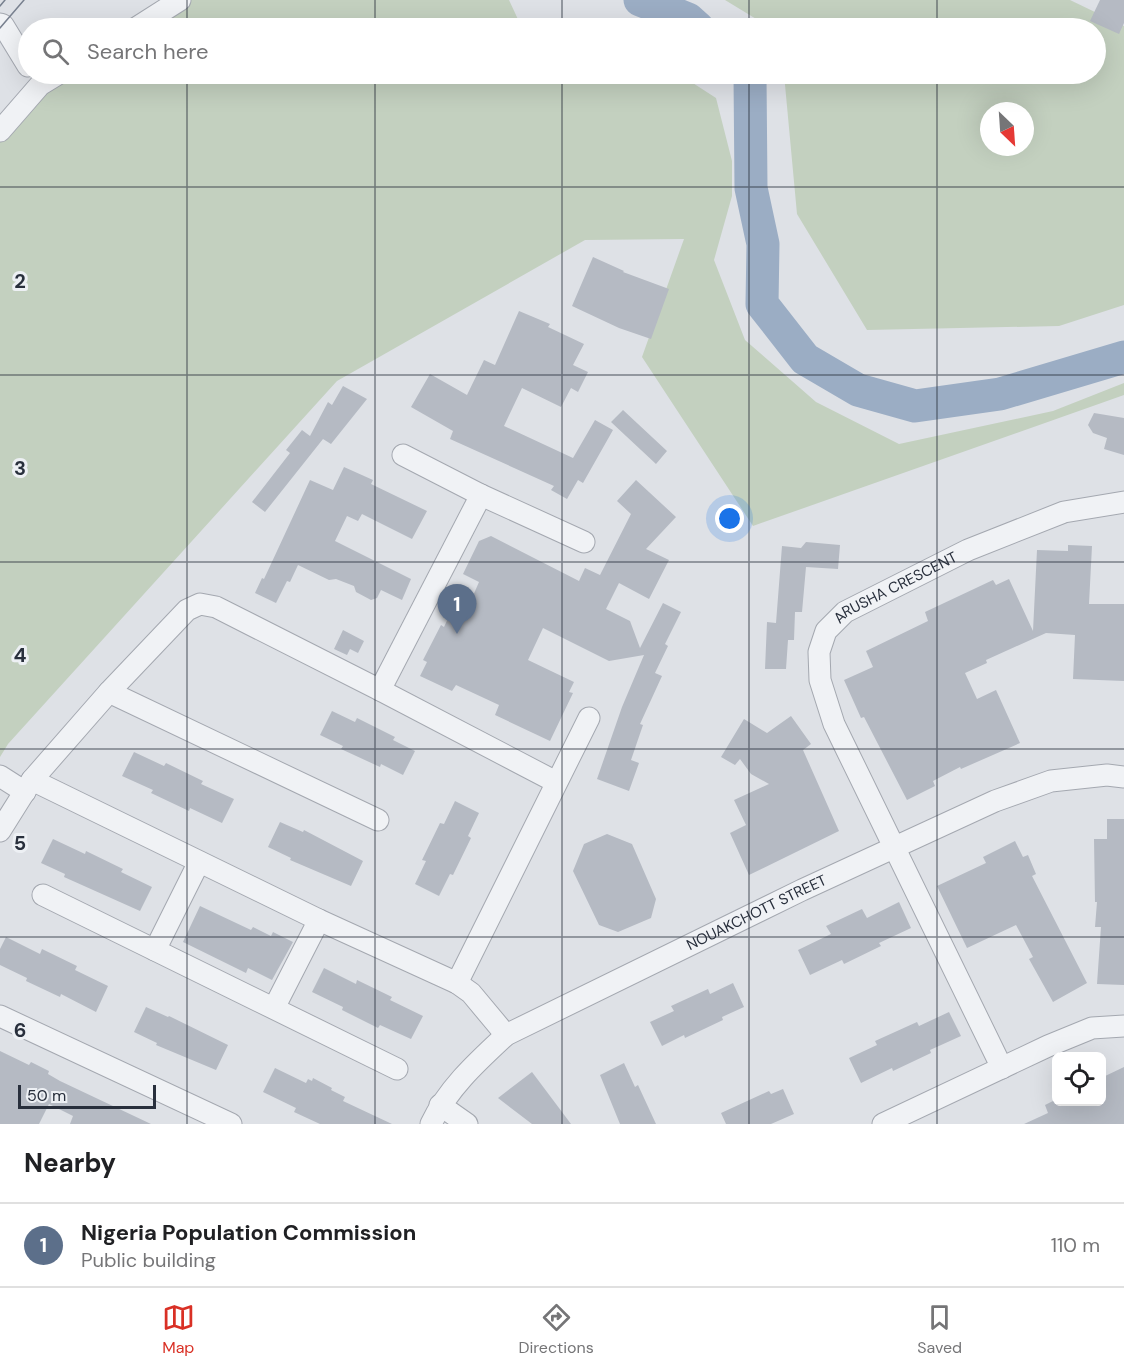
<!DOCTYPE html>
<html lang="en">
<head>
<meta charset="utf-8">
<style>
	body { margin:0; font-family:"DM Sans",sans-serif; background:#f2f2f2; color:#202124 }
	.controls { position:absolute; right:18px; bottom:18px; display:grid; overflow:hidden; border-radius:9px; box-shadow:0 6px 24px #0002 }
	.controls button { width:54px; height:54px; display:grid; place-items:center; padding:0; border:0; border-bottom:2px solid #e0e0e0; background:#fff; color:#202124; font:30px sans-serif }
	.compass { position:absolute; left:980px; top:102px; width:54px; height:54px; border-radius:50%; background:#fff; box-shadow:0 6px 24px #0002; rotate:155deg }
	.scale { position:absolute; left:18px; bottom:15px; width:138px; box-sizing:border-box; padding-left:6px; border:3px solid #282f3c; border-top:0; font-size:16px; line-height:21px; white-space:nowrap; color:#282f3c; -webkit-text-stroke:4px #edf0f4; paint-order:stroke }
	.you { position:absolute; left:730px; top:519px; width:21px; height:21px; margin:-15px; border:4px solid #fff; border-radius:50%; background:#1a73e8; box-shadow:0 0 0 9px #1a73e833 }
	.badge { display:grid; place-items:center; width:39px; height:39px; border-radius:50%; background:#d93025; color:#fff; font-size:20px; font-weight:700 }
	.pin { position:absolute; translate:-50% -50px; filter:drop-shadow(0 2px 3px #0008) }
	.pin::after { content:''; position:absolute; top:32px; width:21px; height:18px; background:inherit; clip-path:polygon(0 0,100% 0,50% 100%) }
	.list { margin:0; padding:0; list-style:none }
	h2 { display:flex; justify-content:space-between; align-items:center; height:78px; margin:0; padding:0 24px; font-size:26px }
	h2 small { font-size:20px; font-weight:400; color:#757577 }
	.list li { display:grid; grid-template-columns:39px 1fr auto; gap:18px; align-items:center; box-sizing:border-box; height:84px; padding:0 24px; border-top:2px solid #e0e0e0 }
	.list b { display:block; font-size:22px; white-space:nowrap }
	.list p { margin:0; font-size:20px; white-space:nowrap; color:#757577 }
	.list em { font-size:20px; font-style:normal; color:#757577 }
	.icon { flex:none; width:33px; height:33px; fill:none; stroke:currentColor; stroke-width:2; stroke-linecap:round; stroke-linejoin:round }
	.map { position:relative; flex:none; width:1124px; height:1124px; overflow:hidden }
	.search { position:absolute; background:#fff; box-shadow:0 6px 24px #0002; left:18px; right:18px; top:18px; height:66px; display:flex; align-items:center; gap:15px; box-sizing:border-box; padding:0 21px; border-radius:33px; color:#757577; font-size:22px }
	.sheet { height:162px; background:#fff }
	nav { display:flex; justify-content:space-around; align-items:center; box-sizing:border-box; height:84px; border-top:2px solid #e0e0e0; background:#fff; font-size:16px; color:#757577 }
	nav a { display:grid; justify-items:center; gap:3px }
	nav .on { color:#d93025 }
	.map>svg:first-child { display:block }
</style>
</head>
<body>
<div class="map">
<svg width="1124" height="1124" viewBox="0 0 1124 1124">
	<rect width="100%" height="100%" fill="#dee1e6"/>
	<!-- green -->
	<path fill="#c3d0bf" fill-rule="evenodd" d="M180 0H509L522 28H136Z
		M725 0H1070L1124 26V305L1059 326 867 330 797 214 784 74H1096V28H771ZM989 111H1025V147H989Z
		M58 74H671L682 76 716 98 732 161V196L714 260 745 340 816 402 899 444 1053 411 1124 383V395L753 526 642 357 684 239 585 240 337 381 8 744 0 757V131Z"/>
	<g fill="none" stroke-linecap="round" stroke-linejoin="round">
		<!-- river -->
		<path stroke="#9badc4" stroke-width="33" d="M640 0 688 19 698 28
			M747 74 750 76 751 188 763 244 762 304 805 359 858 390 915 406 1000 394 1124 357"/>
	</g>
	<!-- building -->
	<path fill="#b5bac3" d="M1100 0H1124V23L1119 34 1090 21Z
		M593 257 624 271 623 272 669 289 651 339 619 328 572 306Z
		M519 311 550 324 548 327 584 344 573 365 588 372 578 392 571 388 561 407 522 388 504 426 573 458 595 420 613 430 583 483 578 480 567 499 551 490 554 486 450 439 453 431 411 407 430 374 467 395 484 360 495 365Z
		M343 386 367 399 331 444 323 439 265 512 252 502 290 453 286 450 302 430 310 436 328 402 332 405Z
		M623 410 667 451 656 464 611 422Z
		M1094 413 1124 418V455L1104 449 1107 438 1093 433 1088 425Z
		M344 467 373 480 371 484 427 511 412 539 362 514 358 521 347 516 335 541 411 579 402 600 381 590 377 598 371 600 356 592 354 586 336 579 329 580 298 565 290 582 287 581 276 603 255 593 262 578 264 579 310 480 333 490Z
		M636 480 676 517 646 549 669 560 649 599 619 583 606 609 630 621 640 648 663 603 681 612 665 644 668 646 655 673 662 676 640 724 643 725 631 760 639 763 629 791 597 779 622 707 644 655 609 661 543 628 528 660 574 682 569 692 573 693 550 741 495 715 499 705 456 685 452 691 420 676 427 662 423 660 441 625 444 627 453 608 465 614 479 582 463 574 479 541 491 536 579 581 585 568 600 575 631 514 617 501Z
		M806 542 840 545 838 569 806 567 802 612H795L794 640H788L786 669H765L767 622 776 623 782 546 801 548Z
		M1068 545 1092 546 1089 604H1124V681L1073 679 1075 635 1046 633 986 660 987 663 965 673 977 699 996 690 1020 743 961 769 960 767 933 781 935 786 907 800 864 717 861 718 844 680 873 667 866 651 928 621 925 612 993 580 996 585 1009 579 1033 631 1037 550 1068 551Z
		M343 630 364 641 358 653 350 649 347 655 334 649Z
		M332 711 355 722 357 718 395 737 393 740 415 751 403 775 381 764 380 767 341 749 343 746 320 735Z
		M791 716 811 744 803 750 839 831 749 875 730 833 746 825 734 800 769 784 751 774 740 759 735 765 721 757 744 719 767 733Z
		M134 752 164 766 166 763 203 781 201 784 234 799 222 823 190 808 189 811 151 793 153 790 122 776Z
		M455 801 479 813 468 836 471 838 453 875 450 874 439 896 415 884 426 861 422 860 440 823 444 824Z
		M1107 819H1124V985L1097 984 1101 927H1095L1097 902H1095L1094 839H1107Z
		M280 822 303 832 304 830 363 861 351 886 290 860 291 858 268 847Z
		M607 834 632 844 656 899 651 918 618 932 599 925 573 871 584 844Z
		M53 839 85 854 86 851 123 869 121 872 152 887 140 911 64 877 65 874 41 863Z
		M1015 841 1023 857 1028 855 1036 874 1032 876 1087 983 1053 1002 1029 959 1033 957 1016 925 967 948 937 886 986 863 983 857Z
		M899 902 911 928 879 943 881 946 844 964 842 960 810 975 798 950 831 934 826 926 862 909 867 918Z
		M200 906 251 930 253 927 271 936 273 932 293 942 272 980 248 968 246 973 183 942Z
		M6 937 40 954 42 949 77 966 75 970 108 986 96 1012 61 994 60 997 26 981 27 978 0 965V949Z
		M324 968 356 984 357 980 392 997 390 1000 423 1016 411 1039 380 1025 378 1028 342 1010 343 1007 312 992Z
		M733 983 744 1007 722 1017 723 1020 685 1038 684 1035 662 1046 650 1022 674 1011 671 1006 708 989 710 994Z
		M146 1007 168 1017 169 1016 228 1045 216 1070 156 1045 157 1043 134 1032Z
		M949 1012 961 1036 930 1050 931 1053 893 1071 892 1068 861 1083 849 1058 877 1045 875 1041 917 1022 919 1026Z
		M0 1051 29 1065 31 1062 49 1071 48 1074 60 1081 151 1124H70L73 1116 49 1104 39 1124H0Z
		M624 1063 635 1087 638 1085 656 1124H620L600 1075Z
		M1124 1067V1124H1024L1048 1113 1045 1105 1053 1101H1101V1078Z
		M275 1068 306 1083 308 1079 312 1081 313 1078 332 1088 331 1090 345 1097 343 1101 392 1124H320L294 1112 296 1108 263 1092Z
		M532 1072 571 1124H532L498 1098Z
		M783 1089 794 1114 771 1124H726L721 1113 769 1091 771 1094Z"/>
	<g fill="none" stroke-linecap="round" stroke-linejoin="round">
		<defs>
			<g id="minor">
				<path d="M0 24 3 25 28 66"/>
				<path d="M136 28 180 0"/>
				<path d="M0 131 40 85 58 74"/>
				<path d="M403 455 481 495 584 542"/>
				<path d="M380 690 481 495"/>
				<path d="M109 692 378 820"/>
				<path d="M0 776 25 792"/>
				<path d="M32 780 319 920 457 983 471 993 506 1035"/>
				<path d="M0 831 32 780 109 692 187 610 200 604 216 607 380 690 556 782"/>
				<path d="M43 895 397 1069"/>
				<path d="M155 950 199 862"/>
				<path d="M457 983 589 718"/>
				<path d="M274 1008 319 920"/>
				<path d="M0 1016 231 1124"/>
				<path id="s1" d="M1002 1068 834 724 820 680 819 652 826 631 845 612 968 550 1064 512 1124 502"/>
				<path d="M440 1105 467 1124"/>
				<path id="s2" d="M431 1124C448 1088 477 1062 506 1035L802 890 995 801 1051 781 1107 775 1124 777"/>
				<path d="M883 1124 1048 1046 1092 1028 1124 1026"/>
			</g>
		</defs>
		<!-- minor casing -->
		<use href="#minor" stroke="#a4a8b0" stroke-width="23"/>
		<!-- minor -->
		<use href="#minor" stroke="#f0f2f5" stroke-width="21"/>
		<!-- tram -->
		<path stroke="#78808f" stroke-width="1.5" d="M0 6 5 0
			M0 28 24 0"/>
	</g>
	<!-- grid -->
	<path fill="none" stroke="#282f3c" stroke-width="1.5" stroke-opacity="0.55" d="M187 0V28M375 0V28M562 0V28M749 0V28M937 0V28M187 74V1124M375 74V1124M562 74V1124M749 74V1124M937 74V1124M0 187H1124M0 375H1124M0 562H1124M0 749H1124M0 937H1124"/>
	<g text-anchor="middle" stroke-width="6" stroke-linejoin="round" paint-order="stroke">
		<!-- street labels -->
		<g font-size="15" fill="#282f3c" stroke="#edf0f4">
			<text dy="5" stroke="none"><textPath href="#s1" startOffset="562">ARUSHA CRESCENT</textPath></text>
			<text dy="5" stroke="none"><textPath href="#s2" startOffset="396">NOUAKCHOTT STREET</textPath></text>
		</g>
	</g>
	<g font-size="20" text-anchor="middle" font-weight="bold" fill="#282f3c" stroke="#edf0f4" stroke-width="6" stroke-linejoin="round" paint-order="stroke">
		<text x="20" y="288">2</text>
		<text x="20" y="475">3</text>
		<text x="20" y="662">4</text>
		<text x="20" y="850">5</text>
		<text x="20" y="1037">6</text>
	</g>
</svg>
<div class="controls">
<button><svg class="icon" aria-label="locate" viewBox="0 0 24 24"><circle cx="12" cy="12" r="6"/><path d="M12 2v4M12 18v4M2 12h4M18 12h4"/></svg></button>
</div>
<svg class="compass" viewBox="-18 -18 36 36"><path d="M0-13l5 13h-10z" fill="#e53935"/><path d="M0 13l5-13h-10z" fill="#757577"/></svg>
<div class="scale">50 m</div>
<div class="you"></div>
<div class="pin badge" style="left:457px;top:634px;background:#5c6f8a">1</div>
<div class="search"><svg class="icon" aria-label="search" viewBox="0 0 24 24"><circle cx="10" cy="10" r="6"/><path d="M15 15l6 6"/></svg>Search here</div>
</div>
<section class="sheet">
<h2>Nearby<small></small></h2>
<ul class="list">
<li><span class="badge" style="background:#5c6f8a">1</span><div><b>Nigeria Population Commission</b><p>Public building</p></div><em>110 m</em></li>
</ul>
</section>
<nav>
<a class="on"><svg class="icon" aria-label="map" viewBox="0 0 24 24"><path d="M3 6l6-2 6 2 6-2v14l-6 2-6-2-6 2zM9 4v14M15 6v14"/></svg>Map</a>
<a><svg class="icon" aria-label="directions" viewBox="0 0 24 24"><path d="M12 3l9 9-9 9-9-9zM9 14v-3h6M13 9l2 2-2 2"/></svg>Directions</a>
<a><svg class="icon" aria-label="saved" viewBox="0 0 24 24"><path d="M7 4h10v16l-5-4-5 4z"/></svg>Saved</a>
</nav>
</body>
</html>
